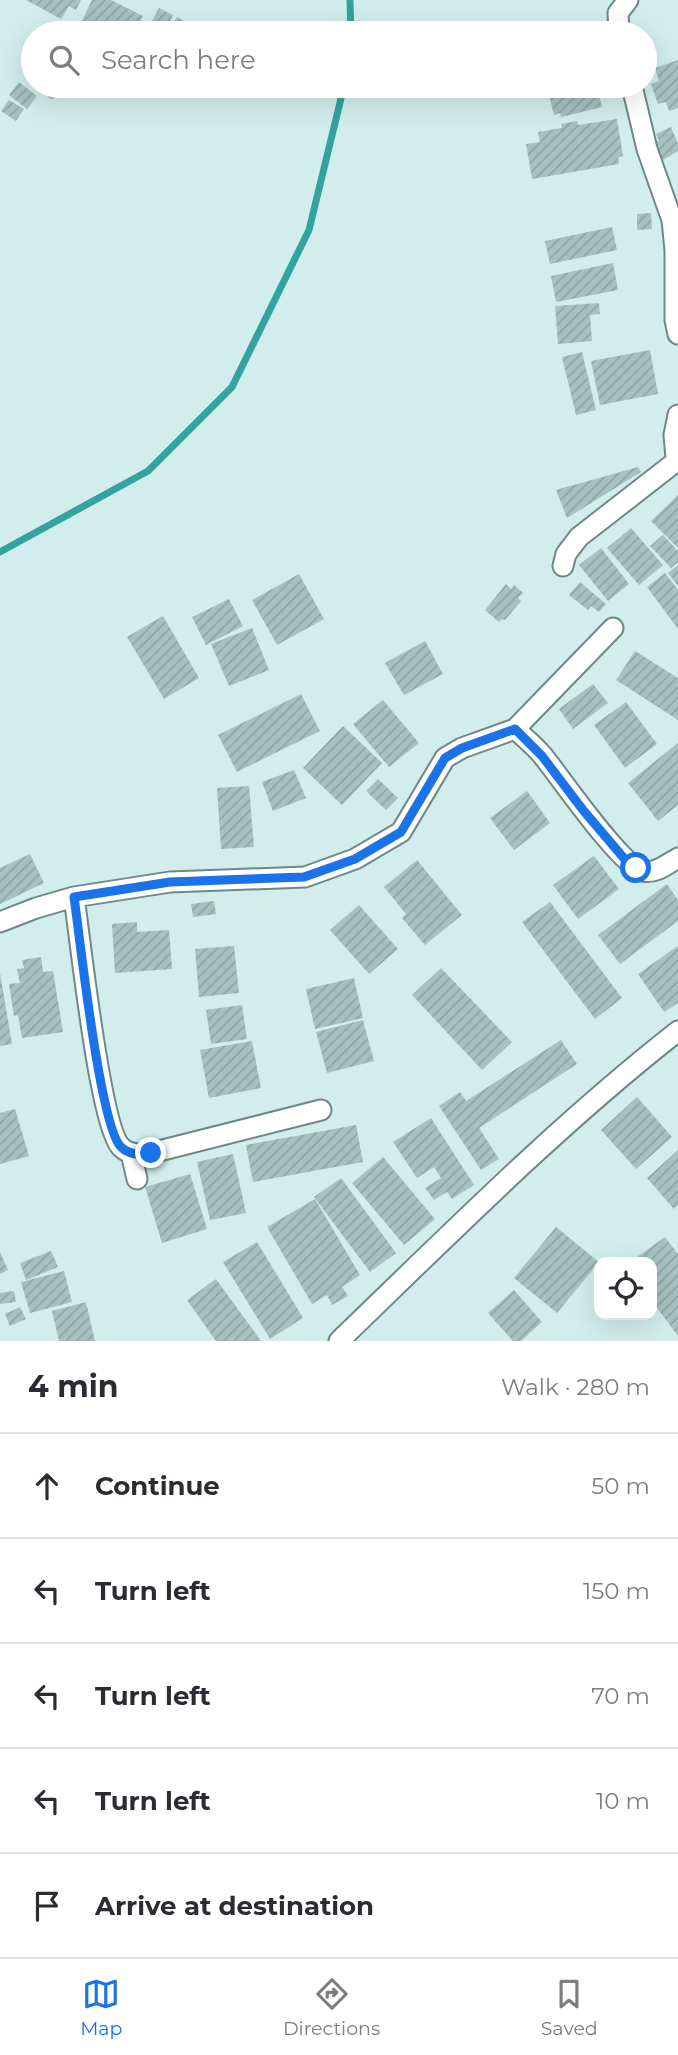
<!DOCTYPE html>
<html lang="en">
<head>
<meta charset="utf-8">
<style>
	body { margin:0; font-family:Montserrat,sans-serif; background:#f7f7f7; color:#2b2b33 }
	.controls { position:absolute; right:21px; bottom:21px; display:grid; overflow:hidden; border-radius:14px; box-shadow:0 7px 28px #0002 }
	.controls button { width:63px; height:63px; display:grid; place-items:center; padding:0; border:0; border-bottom:2px solid #e1e1e2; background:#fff; color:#2b2b33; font:35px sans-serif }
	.stop { position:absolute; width:21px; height:21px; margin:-16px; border:5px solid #1a73e8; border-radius:50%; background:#fff }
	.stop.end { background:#1a73e8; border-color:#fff; box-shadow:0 2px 7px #0008 }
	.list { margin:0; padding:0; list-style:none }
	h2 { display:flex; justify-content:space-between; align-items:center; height:91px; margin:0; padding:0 28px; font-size:30px }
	h2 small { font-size:23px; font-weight:400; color:#7c7c81 }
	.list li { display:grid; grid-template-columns:46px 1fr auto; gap:21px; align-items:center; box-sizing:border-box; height:105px; padding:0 28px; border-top:2px solid #e1e1e2 }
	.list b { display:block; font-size:26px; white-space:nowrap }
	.list em { font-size:23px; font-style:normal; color:#7c7c81 }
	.icon { flex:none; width:38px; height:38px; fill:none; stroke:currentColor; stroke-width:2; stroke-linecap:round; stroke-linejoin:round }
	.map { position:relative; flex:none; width:678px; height:1341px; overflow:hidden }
	.search { position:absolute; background:#fff; box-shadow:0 7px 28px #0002; left:21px; right:21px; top:21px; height:77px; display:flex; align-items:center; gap:18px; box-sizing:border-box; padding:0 24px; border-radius:38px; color:#7c7c81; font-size:26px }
	.sheet { height:616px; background:#fff }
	nav { display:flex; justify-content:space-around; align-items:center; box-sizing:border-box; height:98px; border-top:2px solid #e1e1e2; background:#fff; font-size:19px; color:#7c7c81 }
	nav a { display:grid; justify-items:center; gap:4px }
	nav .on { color:#1a73e8 }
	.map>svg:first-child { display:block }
</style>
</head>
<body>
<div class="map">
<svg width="678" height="1341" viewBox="0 0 678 1341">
	<defs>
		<pattern id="building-hatch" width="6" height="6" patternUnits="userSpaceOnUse" patternTransform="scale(1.75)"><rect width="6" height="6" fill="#a6c2c0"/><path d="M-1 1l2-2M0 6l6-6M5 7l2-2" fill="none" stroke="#8ea6a4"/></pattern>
	</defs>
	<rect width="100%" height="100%" fill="#d1eeec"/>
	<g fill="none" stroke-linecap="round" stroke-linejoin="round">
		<!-- stream -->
		<path stroke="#34a29f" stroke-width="7" d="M350 0 351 33
			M0 552 148 471 232 387 309 230 344 86"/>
	</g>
	<!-- building -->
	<path fill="url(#building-hatch)" d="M26 0H81L76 10 69 6 61 19Z
		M92 0H111L143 16 136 28 147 33H76Z
		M159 8 173 15 166 29 151 22Z
		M177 17 189 24 183 33H167Z
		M678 60V108L669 111 666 102 658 104 651 84 659 81 655 68Z
		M19 82 37 96 27 109 9 95Z
		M36 86H65L52 100Z
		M556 86H597L602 107 561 117 560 113 554 115 549 95 558 93Z
		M9 100 24 109 16 121 1 111Z
		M617 119 623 156 618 157 619 164 532 179 526 144 540 142 538 132 562 128 561 124 577 121 578 125Z
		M671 127 678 144V151L663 160 655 142 659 141 656 134Z
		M651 213 652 229 637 230V214Z
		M612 227 617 250 550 264 545 241Z
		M613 263 618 290 556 302 551 276Z
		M599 303 600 314 590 315 592 341 558 344 555 306Z
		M650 350 658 394 600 405 591 361Z
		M582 352 596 410 576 415 562 357Z
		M638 467 641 472 567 518 556 490Z
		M678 495V548L651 521Z
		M631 528 663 565 639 585 607 548Z
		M663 535 678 551V562L671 568 650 546Z
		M601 548 629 584 608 601 579 565Z
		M678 565V586L668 573Z
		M665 573 678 590V629L647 587Z
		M299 574 324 619 277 645 252 600Z
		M580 582 606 604 599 612 591 606 588 610 569 595Z
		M506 584 511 589 514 585 523 593 518 598 521 601 505 620 502 619 499 622 485 610Z
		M229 599 243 626 206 645 192 617Z
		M163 616 199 678 164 699 127 637Z
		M252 628 269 670 229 686 211 644Z
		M425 641 443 674 404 695 385 663Z
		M635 651 678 678V720L616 680Z
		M593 684 608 703 573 729 559 709Z
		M301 694 320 731 237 772 218 735Z
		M383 700 419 743 389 767 353 724Z
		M626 702 657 744 625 768 594 725Z
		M343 726 382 763 342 805 303 768Z
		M678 743V805L658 821 628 783Z
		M294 770 306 798 273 811 262 782Z
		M378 779 398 798 386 810 366 791Z
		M249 786 254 847 221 849 217 788Z
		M527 791 550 823 514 850 490 818Z
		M30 854 44 883 0 904V868Z
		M594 856 619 889 578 919 553 885Z
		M417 860 462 915 425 945 402 918 406 914 384 887Z
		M667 884 678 900V921L620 964 598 935Z
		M214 901 216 914 193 917 191 904Z
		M550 902 622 998 595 1019 522 922Z
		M359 905 398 949 369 974 330 930Z
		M137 922V932L169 930 172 969 115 973 112 924Z
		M234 946 239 993 199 997 195 949Z
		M678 946V1003L664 1012 638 974Z
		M41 957 43 972 53 971 63 1032 22 1038 18 1015 14 1016 9 984 20 983 17 969 24 968 22 960Z
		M441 968 512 1042 482 1070 412 995Z
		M0 973 12 1044 0 1046Z
		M354 978 363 1018 315 1029 306 989Z
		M242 1005 247 1039 211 1044 206 1010Z
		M363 1020 374 1061 327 1073 316 1032Z
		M561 1040 577 1064 479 1128 499 1159 481 1170 439 1106 460 1092 466 1101Z
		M252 1041 261 1088 209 1098 200 1050Z
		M637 1097 672 1137 636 1169 601 1130Z
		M15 1109 29 1156 0 1164V1113Z
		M431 1118 474 1185 452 1199 447 1192 434 1200 425 1188 441 1178 434 1167 417 1178 393 1142Z
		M356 1125 363 1162 253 1182 246 1145Z
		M678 1150V1205L674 1209 647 1178Z
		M233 1154 246 1213 210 1220 197 1162Z
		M383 1157 435 1219 404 1245 352 1183Z
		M190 1174 207 1229 162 1243 145 1187Z
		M341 1178 396 1253 370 1272 314 1197Z
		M315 1199 360 1275 342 1287 348 1296 332 1305 327 1295 312 1304 267 1227Z
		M556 1227 599 1262 557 1313 514 1278Z
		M665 1237 678 1254V1336L652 1301V1262H630Z
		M257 1242 303 1318 270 1339 223 1262Z
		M51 1251 58 1267 26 1280 20 1263Z
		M0 1252 8 1270 0 1274Z
		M64 1271 72 1302 30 1313 21 1282Z
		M216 1279 261 1341H216L187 1300Z
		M514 1290 542 1322 521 1341H513L488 1313Z
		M14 1291 16 1302 0 1304V1293Z
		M86 1302 95 1341H59L52 1311Z
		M20 1307 26 1319 10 1326 5 1314Z"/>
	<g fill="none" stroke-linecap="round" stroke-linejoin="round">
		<defs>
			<path id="street" d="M619 33 618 13 628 0
				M632 86 647 149 672 220 675 250V320L678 334
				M678 415 674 435 676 458 678 459
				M563 566 566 554 579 537 678 460
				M515 729C525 738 535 746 543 756 561 778 620 865 643 871 656 874 667 864 678 858
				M74 897C80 937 100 1127 121 1147 129 1155 141 1155 151 1153L321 1110
				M0 922 36 908 74 897 170 882 305 877 355 859 401 832 445 758 462 748 515 729 613 628
				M131 1153 137 1179
				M339 1341C449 1235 558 1125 678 1031"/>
		</defs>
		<!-- street casing -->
		<use href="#street" stroke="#6e8887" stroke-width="23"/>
		<!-- street -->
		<use href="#street" stroke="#fff" stroke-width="19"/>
	</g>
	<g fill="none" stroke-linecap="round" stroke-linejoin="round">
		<!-- route -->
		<path stroke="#1a73e8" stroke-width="9" d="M151 1153C141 1155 129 1155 121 1147 100 1127 80 938 74 897L170 882 304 877 355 859 401 832 445 758 462 748 515 729 542 756 583 810 628 863 636 868"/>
	</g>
</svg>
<div class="controls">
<button><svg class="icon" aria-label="locate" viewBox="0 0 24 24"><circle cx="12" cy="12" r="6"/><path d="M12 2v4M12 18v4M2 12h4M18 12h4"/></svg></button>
</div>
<div class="stop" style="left:636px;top:868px"></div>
<div class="stop end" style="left:151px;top:1153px"></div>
<div class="search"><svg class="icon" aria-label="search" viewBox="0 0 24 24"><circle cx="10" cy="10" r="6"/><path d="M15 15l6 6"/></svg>Search here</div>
</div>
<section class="sheet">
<h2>4 min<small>Walk · 280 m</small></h2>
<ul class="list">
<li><svg class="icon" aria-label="ahead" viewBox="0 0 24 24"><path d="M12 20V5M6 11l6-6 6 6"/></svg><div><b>Continue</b></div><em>50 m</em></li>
<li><svg class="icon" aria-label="left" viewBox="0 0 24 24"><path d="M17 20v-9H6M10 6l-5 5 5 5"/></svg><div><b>Turn left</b></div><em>150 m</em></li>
<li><svg class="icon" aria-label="left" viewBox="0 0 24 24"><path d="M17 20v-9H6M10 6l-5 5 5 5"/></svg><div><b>Turn left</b></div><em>70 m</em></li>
<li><svg class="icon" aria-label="left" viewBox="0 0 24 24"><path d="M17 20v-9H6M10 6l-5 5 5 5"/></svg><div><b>Turn left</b></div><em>10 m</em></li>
<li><svg class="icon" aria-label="arrive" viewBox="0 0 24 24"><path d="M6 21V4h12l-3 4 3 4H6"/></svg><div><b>Arrive at destination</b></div></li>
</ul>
</section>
<nav>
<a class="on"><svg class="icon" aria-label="map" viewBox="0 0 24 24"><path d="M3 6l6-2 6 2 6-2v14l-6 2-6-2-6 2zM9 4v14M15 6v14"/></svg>Map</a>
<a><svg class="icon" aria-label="directions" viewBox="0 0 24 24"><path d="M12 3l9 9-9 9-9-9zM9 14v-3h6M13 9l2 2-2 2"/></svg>Directions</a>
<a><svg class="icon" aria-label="saved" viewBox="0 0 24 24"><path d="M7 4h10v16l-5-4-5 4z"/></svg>Saved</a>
</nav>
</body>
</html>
